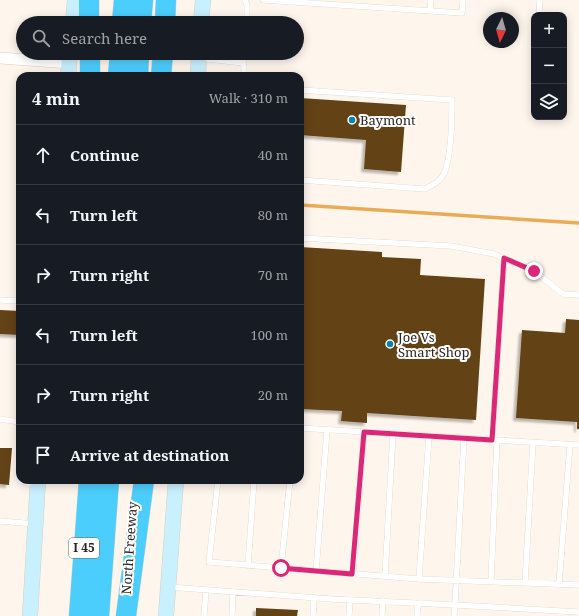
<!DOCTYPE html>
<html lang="en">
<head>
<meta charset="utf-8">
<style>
	body { margin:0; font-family:"Noto Serif",serif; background:#20242c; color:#f1f3f6 }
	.controls { position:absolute; right:12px; top:12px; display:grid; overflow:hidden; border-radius:8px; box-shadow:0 2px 10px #0003 }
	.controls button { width:36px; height:36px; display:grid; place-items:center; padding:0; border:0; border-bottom:1px solid #363941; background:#171b24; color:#f1f3f6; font:20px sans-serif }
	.compass { position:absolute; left:483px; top:12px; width:36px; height:36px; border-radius:50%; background:#171b24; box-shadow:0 2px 10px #0003; rotate:185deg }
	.stop { position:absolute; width:12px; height:12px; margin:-9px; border:3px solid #db2777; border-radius:50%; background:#fff }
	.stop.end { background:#db2777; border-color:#fff; box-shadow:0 1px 4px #0008 }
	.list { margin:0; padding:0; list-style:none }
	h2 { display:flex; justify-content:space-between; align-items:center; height:52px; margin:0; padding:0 16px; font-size:17px }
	h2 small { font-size:13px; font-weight:400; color:#9ea1a6 }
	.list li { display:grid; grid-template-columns:26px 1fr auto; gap:12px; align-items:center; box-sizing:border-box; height:60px; padding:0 16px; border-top:1px solid #363941 }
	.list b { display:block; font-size:15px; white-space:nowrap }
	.list em { font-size:13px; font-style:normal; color:#9ea1a6 }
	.icon { flex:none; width:22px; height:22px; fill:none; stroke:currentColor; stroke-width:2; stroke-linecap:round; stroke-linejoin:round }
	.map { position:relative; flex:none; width:579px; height:616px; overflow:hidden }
	.search { position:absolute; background:#171b24; box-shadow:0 2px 10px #0003; left:16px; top:16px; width:288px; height:44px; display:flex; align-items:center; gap:10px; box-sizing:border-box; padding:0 14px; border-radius:22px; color:#9ea1a6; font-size:15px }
	.panel { position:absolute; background:#171b24; box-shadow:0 2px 10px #0003; left:16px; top:72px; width:288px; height:412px; border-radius:12px }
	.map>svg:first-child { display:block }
</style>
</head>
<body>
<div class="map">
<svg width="579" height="616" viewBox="0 0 579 616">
	<defs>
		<filter id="shadow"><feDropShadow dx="-3" dy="3" stdDeviation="1" flood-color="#0004"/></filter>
	</defs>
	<rect width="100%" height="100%" fill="#fef6ed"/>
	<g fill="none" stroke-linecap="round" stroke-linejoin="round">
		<!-- stream -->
		<path stroke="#eaab57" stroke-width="3.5" d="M300 205 579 223"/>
	</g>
	<!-- building -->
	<path fill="#634214" filter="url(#shadow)" d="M300 98 406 105 401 172 364 169 366 140 300 135Z
		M300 247 382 252V257L421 259 420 275 485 279 476 420 367 413V423L341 421 342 411 300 409Z
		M0 310 20 311V335L0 334Z
		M566 319 579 320V429H577V422L516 418 522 330 565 333Z
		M0 448H12L9 485 0 484Z
		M256 608 298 610 297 616H256Z"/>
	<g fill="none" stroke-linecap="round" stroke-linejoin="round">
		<defs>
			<path id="service" d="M245 0 247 5V23
				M263 0 462 13 463 0
				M430 10 431 0
				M539 12 540 0
				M199 58 243 63 244 67V76
				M243 63 244 53
				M300 90 452 100C452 118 452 163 442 177 438 183 431 186 425 189L300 180
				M300 238 451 246 494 254 534 271 563 294 579 295
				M0 300 20 301
				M0 419 20 422
				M300 428 579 445
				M464 438 455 605 579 612
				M492 440 504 258
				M21 480V481L38 486
				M218 480 209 562 419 579 579 585
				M0 521 35 524
				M248 566 254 480
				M281 568 290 480
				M316 571 327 430
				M353 574 364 432
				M385 576 393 434
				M419 579 429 436
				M491 581 497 440
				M525 583 533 442
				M559 584 570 445
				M169 587 331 599 455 605 454 616
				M204 616 206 590
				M232 616 233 592
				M313 616 314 598
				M349 616 350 600
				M382 616 383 601
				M417 616 418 603"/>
			<path id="minor" d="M0 58 70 63"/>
			<path id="secondary" d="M73 23 75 0
				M201 23 203 0
				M68 76 70 53
				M198 76 199 53
				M30 616 38 480
				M166 616 176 480"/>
			<path id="motorway" d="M89 0V23
				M122 23 124 0
				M141 23 143 0
				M165 23 166 0
				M90 53V76
				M118 76 120 53
				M138 76 139 53
				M161 76 163 53
				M79 616 89 480
				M99 616 109 480
				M126 616 144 480"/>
		</defs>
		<!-- service casing -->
		<use href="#service" stroke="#d9cdbe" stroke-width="6"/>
		<!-- minor casing -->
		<use href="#minor" stroke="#d9cdbe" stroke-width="12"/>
		<!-- secondary casing -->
		<use href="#secondary" stroke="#d9cdbe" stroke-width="16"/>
		<!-- motorway casing -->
		<use href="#motorway" stroke="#d4d3d2" stroke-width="21"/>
		<!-- service -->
		<use href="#service" stroke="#fff" stroke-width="5.5"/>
		<!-- minor -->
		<use href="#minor" stroke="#fff" stroke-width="11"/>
		<!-- secondary -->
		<use href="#secondary" stroke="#c9f0fe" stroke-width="15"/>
		<!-- motorway -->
		<use href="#motorway" stroke="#4ccefc" stroke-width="20"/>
	</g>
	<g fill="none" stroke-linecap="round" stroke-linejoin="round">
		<!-- route -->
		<path stroke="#db2777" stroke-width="5" d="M281 568 352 574 364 432 492 440 504 258 534 271"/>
	</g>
	<!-- markers -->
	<g fill="#0484a8" stroke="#fff" stroke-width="1.5">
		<circle cx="352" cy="120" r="4"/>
		<circle cx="390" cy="344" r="4"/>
	</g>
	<g text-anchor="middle" stroke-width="4" stroke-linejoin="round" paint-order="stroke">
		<!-- shield labels -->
		<rect fill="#fff" stroke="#6a6663" stroke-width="1" x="69" y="538" width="30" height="20" rx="3"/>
		<g font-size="12" font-weight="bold" fill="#2a2520">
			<text x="84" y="552">I 45</text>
		</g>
		<!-- poi labels -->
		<g font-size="13" fill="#2a2520" stroke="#fff" text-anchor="start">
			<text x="360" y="125">Baymont</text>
			<text x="398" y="342">Joe Vs<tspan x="398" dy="15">Smart Shop</tspan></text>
		</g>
		<!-- street labels -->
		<g font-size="13" fill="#2a2520" stroke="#fff">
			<text transform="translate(129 548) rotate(-86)" y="5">North Freeway</text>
		</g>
	</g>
</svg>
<div class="controls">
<button>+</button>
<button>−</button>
<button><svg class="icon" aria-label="layers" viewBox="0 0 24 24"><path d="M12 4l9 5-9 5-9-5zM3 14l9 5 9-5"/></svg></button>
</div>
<svg class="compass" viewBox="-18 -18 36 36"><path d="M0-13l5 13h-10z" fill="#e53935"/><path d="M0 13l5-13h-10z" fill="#9ea1a6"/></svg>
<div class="stop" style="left:281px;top:568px"></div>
<div class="stop end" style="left:534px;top:271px"></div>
<div class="search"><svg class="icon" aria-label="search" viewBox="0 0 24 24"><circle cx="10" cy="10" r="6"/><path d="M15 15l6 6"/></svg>Search here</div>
<section class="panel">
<h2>4 min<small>Walk · 310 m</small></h2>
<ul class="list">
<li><svg class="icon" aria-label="ahead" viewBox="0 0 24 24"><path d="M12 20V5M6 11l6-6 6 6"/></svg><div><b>Continue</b></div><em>40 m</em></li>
<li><svg class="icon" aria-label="left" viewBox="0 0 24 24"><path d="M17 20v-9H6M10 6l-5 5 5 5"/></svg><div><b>Turn left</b></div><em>80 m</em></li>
<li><svg class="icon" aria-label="right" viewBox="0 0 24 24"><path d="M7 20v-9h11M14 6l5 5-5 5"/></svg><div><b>Turn right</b></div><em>70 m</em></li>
<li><svg class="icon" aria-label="left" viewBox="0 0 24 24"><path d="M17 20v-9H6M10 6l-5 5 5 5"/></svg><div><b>Turn left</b></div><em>100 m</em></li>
<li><svg class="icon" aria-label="right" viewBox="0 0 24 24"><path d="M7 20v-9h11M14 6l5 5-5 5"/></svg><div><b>Turn right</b></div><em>20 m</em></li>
<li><svg class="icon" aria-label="arrive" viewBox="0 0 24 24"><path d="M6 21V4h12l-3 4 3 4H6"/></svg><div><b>Arrive at destination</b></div></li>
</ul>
</section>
</div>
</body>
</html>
